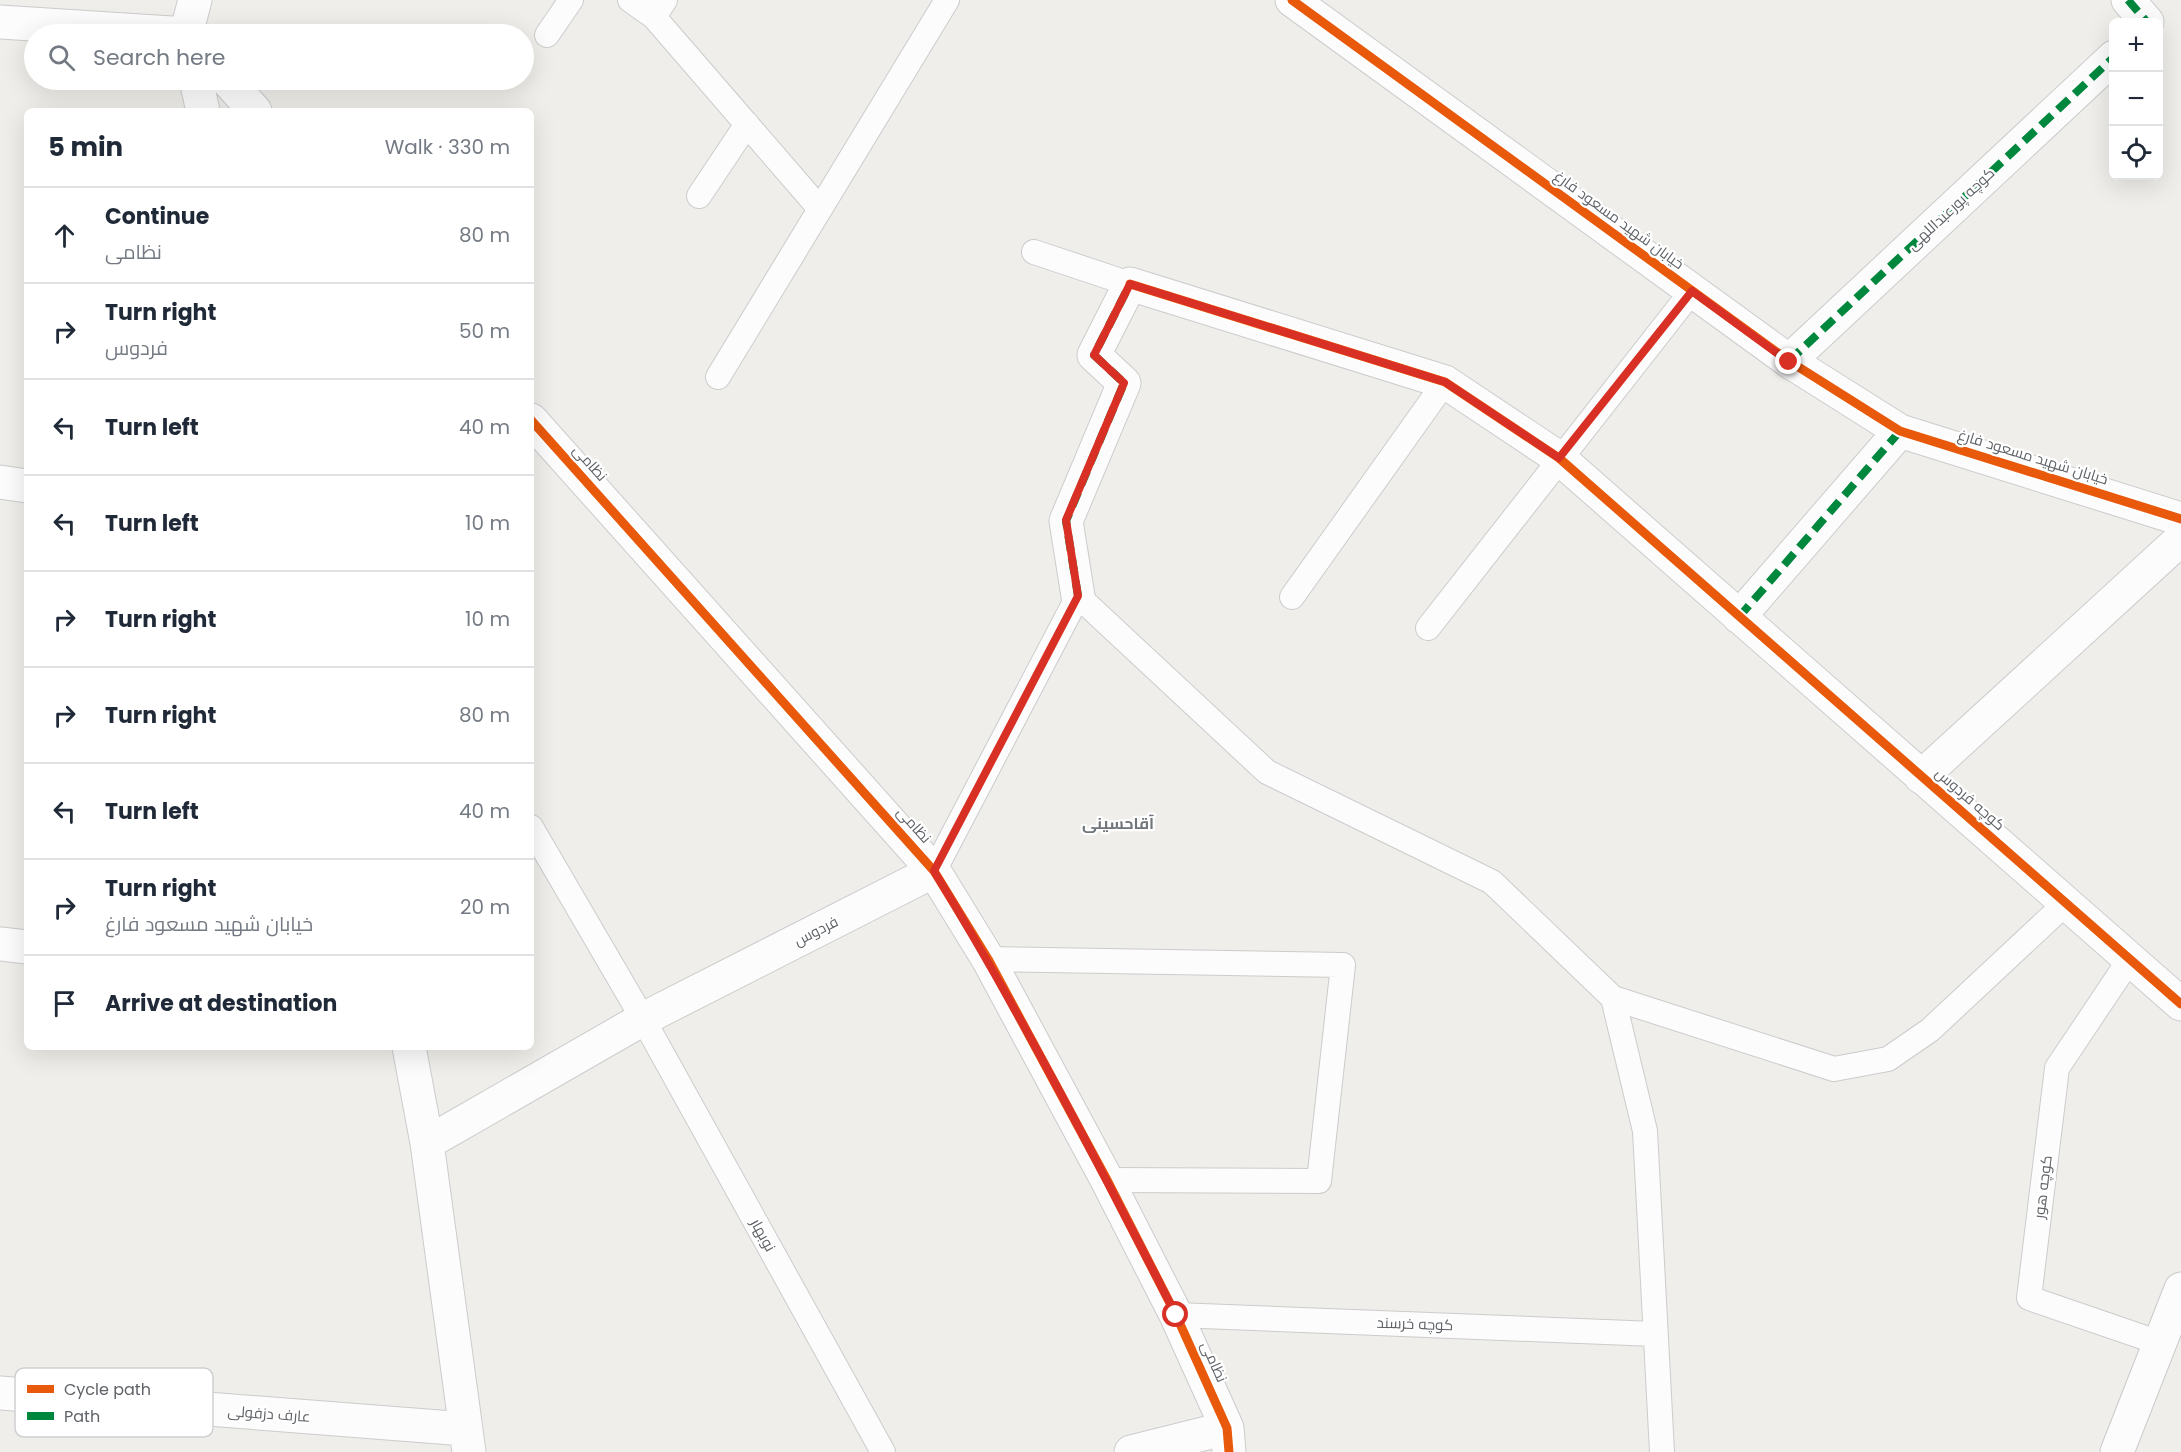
<!DOCTYPE html>
<html lang="en">
<head>
<meta charset="utf-8">
<style>
	body { margin:0; font-family:Poppins,Cairo,sans-serif; background:#f2f2f3; color:#1f2937 }
	.controls { position:absolute; right:18px; top:18px; display:grid; overflow:hidden; border-radius:9px; box-shadow:0 6px 24px #0002 }
	.controls button { width:54px; height:54px; display:grid; place-items:center; padding:0; border:0; border-bottom:2px solid #e0e1e3; background:#fff; color:#1f2937; font:30px sans-serif }
	.stop { position:absolute; width:18px; height:18px; margin:-14px; border:4px solid #d93025; border-radius:50%; background:#fff }
	.stop.end { background:#d93025; border-color:#fff; box-shadow:0 2px 6px #0008 }
	.list { margin:0; padding:0; list-style:none }
	h2 { display:flex; justify-content:space-between; align-items:center; height:78px; margin:0; padding:0 24px; font-size:26px }
	h2 small { font-size:20px; font-weight:400; color:#747a83 }
	.list li { display:grid; grid-template-columns:39px 1fr auto; gap:18px; align-items:center; box-sizing:border-box; height:96px; padding:0 24px; border-top:2px solid #e0e1e3 }
	.list b { display:block; font-size:22px; white-space:nowrap }
	.list p { margin:0; font-size:20px; white-space:nowrap; color:#747a83 }
	.list em { font-size:20px; font-style:normal; color:#747a83 }
	.icon { flex:none; width:33px; height:33px; fill:none; stroke:currentColor; stroke-width:2; stroke-linecap:round; stroke-linejoin:round }
	.map { position:relative; flex:none; width:2181px; height:1452px; overflow:hidden }
	.search { position:absolute; background:#fff; box-shadow:0 6px 24px #0002; left:24px; top:24px; width:510px; height:66px; display:flex; align-items:center; gap:15px; box-sizing:border-box; padding:0 21px; border-radius:33px; color:#747a83; font-size:22px }
	.panel { position:absolute; background:#fff; box-shadow:0 6px 24px #0002; left:24px; top:108px; width:510px; height:942px; border-radius:9px }
	.map>svg:first-child { display:block }
</style>
</head>
<body>
<div class="map">
<svg width="2181" height="1452" viewBox="0 0 2181 1452">
	<rect width="100%" height="100%" fill="#efeeea"/>
	<g fill="none" stroke-linecap="round" stroke-linejoin="round">
		<defs>
			<path id="lane" d="M630 0 654 17 665 0
				M654 17 820 209
				M547 35 571 0
				M699 196 747 124
				M1034 252 1130 284
				M718 377 947 0
				M1292 597 1445 382
				M1428 628 1692 291
				M531 827 643 1019 883 1452
				M934 871 1078 596 1267 772 1492 882 1613 998 1834 1069 1888 1059 1930 1030 2066 903
				M988 959 1343 965 1319 1181 1107 1180
				M2130 959 2057 1068 2029 1298 2160 1343
				M1613 998 1645 1131 1662 1452
				M1176 1315 1655 1334"/>
			<path id="street" d="M1292 0 1789 361 1900 431 2181 519
				M2128 0 2147 22
				M0 22 187 34
				M186 34 195 0
				M196 80 203 111
				M227 80 255 111
				M1789 361 2114 57
				M531 420 934 871 988 959 1107 1180 1176 1315 1227 1428 1229 1452
				M0 482 27 486
				M1078 596 1066 521 1124 383 1094 355 1130 284 1445 382 1559 458 2181 1004
				M1739 617 1900 431
				M1921 777 2181 539
				M0 944 27 947
				M409 1047 427 1143 469 1452
				M427 1143 643 1019 934 871
				M0 1393 465 1429
				M1131 1452 1227 1428"/>
			<path id="secondary" d="M2117 1452 2181 1289"/>
		</defs>
		<!-- lane casing -->
		<use href="#lane" stroke="#cbcccc" stroke-width="26"/>
		<!-- street casing -->
		<use href="#street" stroke="#cbcccc" stroke-width="35"/>
		<!-- secondary casing -->
		<use href="#secondary" stroke="#cacacb" stroke-width="35"/>
		<!-- lane -->
		<use href="#lane" stroke="#fdfcfc" stroke-width="24"/>
		<!-- street -->
		<use href="#street" stroke="#fdfcfc" stroke-width="33"/>
		<!-- secondary -->
		<use href="#secondary" stroke="#fdfcfc" stroke-width="33"/>
		<!-- quiet -->
		<path stroke="#00873e" stroke-width="8" stroke-dasharray="15 8" stroke-linecap="butt" d="M2128 0 2147 22
			M1789 361 2114 57
			M1078 596 1066 521 1124 383 1094 355 1130 284
			M1739 617 1900 431"/>
		<defs>
			<path id="cycleway" d="M1292 0 1789 361 1900 431 2181 519
				M1130 284 1445 382 1559 458 2181 1004
				M531 420 934 871 988 959 1107 1180 1176 1315 1227 1428 1229 1452"/>
		</defs>
		<!-- cycleway casing -->
		<use href="#cycleway" stroke="#fff" stroke-width="13"/>
		<!-- cycleway -->
		<use href="#cycleway" stroke="#e8590c" stroke-width="9"/>
	</g>
	<g fill="none" stroke-linecap="round" stroke-linejoin="round">
		<!-- route -->
		<path stroke="#d93025" stroke-width="8" d="M1176 1315C1099 1165 1022 1015 934 871L1078 596 1066 520 1124 383 1094 355 1130 284 1445 382 1559 458 1692 291 1789 362"/>
	</g>
	<g text-anchor="middle" stroke-width="4.5" stroke-linejoin="round" paint-order="stroke">
		<!-- street labels -->
		<g font-size="15" fill="#5f6368" stroke="#fff">
			<text transform="translate(1951 209) rotate(-43)" y="5">کوچه پورعبداللهی</text>
			<text transform="translate(1619 220) rotate(36)" y="5">خیابان شهید مسعود فارغ</text>
			<text transform="translate(2033 457) rotate(17)" y="5">خیابان شهید مسعود فارغ</text>
			<text transform="translate(590 463) rotate(48)" y="5">نظامی</text>
			<text transform="translate(1970 799) rotate(41)" y="5">کوچه فردوس</text>
			<text transform="translate(914 825) rotate(48)" y="5">نظامی</text>
			<text transform="translate(816 931) rotate(-27)" y="5">فردوس</text>
			<text transform="translate(2043 1187) rotate(-83)" y="5">کوچه هور</text>
			<text transform="translate(763 1235) rotate(61)" y="5">نوبهار</text>
			<text transform="translate(1415 1324) rotate(2)" y="5">کوچه خرسند</text>
			<text transform="translate(1214 1362) rotate(66)" y="5">نظامی</text>
			<text transform="translate(269 1414) rotate(4)" y="5">عارف دزفولی</text>
		</g>
		<!-- neighbourhood labels -->
		<g font-size="16" font-weight="bold" fill="#70757a" stroke="#fff">
			<text x="1118" y="829">آقاحسینی</text>
		</g>
	</g>
	<!-- legend -->
	<rect x="15" y="1368" width="198" height="69" rx="9" fill="#fff" stroke="#cfd0d2" stroke-width="1.5"/>
	<rect x="27" y="1385" width="27" height="8" fill="#e8590c"/>
	<rect x="27" y="1412" width="27" height="8" fill="#00873e"/>
	<g font-size="16" fill="#5f6368">
		<text x="64" y="1395">Cycle path</text>
		<text x="64" y="1422">Path</text>
	</g>
</svg>
<div class="controls">
<button>+</button>
<button>−</button>
<button><svg class="icon" aria-label="locate" viewBox="0 0 24 24"><circle cx="12" cy="12" r="6"/><path d="M12 2v4M12 18v4M2 12h4M18 12h4"/></svg></button>
</div>
<div class="stop" style="left:1176px;top:1315px"></div>
<div class="stop end" style="left:1789px;top:362px"></div>
<div class="search"><svg class="icon" aria-label="search" viewBox="0 0 24 24"><circle cx="10" cy="10" r="6"/><path d="M15 15l6 6"/></svg>Search here</div>
<section class="panel">
<h2>5 min<small>Walk · 330 m</small></h2>
<ul class="list">
<li><svg class="icon" aria-label="ahead" viewBox="0 0 24 24"><path d="M12 20V5M6 11l6-6 6 6"/></svg><div><b>Continue</b><p>نظامی</p></div><em>80 m</em></li>
<li><svg class="icon" aria-label="right" viewBox="0 0 24 24"><path d="M7 20v-9h11M14 6l5 5-5 5"/></svg><div><b>Turn right</b><p>فردوس</p></div><em>50 m</em></li>
<li><svg class="icon" aria-label="left" viewBox="0 0 24 24"><path d="M17 20v-9H6M10 6l-5 5 5 5"/></svg><div><b>Turn left</b></div><em>40 m</em></li>
<li><svg class="icon" aria-label="left" viewBox="0 0 24 24"><path d="M17 20v-9H6M10 6l-5 5 5 5"/></svg><div><b>Turn left</b></div><em>10 m</em></li>
<li><svg class="icon" aria-label="right" viewBox="0 0 24 24"><path d="M7 20v-9h11M14 6l5 5-5 5"/></svg><div><b>Turn right</b></div><em>10 m</em></li>
<li><svg class="icon" aria-label="right" viewBox="0 0 24 24"><path d="M7 20v-9h11M14 6l5 5-5 5"/></svg><div><b>Turn right</b></div><em>80 m</em></li>
<li><svg class="icon" aria-label="left" viewBox="0 0 24 24"><path d="M17 20v-9H6M10 6l-5 5 5 5"/></svg><div><b>Turn left</b></div><em>40 m</em></li>
<li><svg class="icon" aria-label="right" viewBox="0 0 24 24"><path d="M7 20v-9h11M14 6l5 5-5 5"/></svg><div><b>Turn right</b><p>خیابان شهید مسعود فارغ</p></div><em>20 m</em></li>
<li><svg class="icon" aria-label="arrive" viewBox="0 0 24 24"><path d="M6 21V4h12l-3 4 3 4H6"/></svg><div><b>Arrive at destination</b></div></li>
</ul>
</section>
</div>
</body>
</html>
